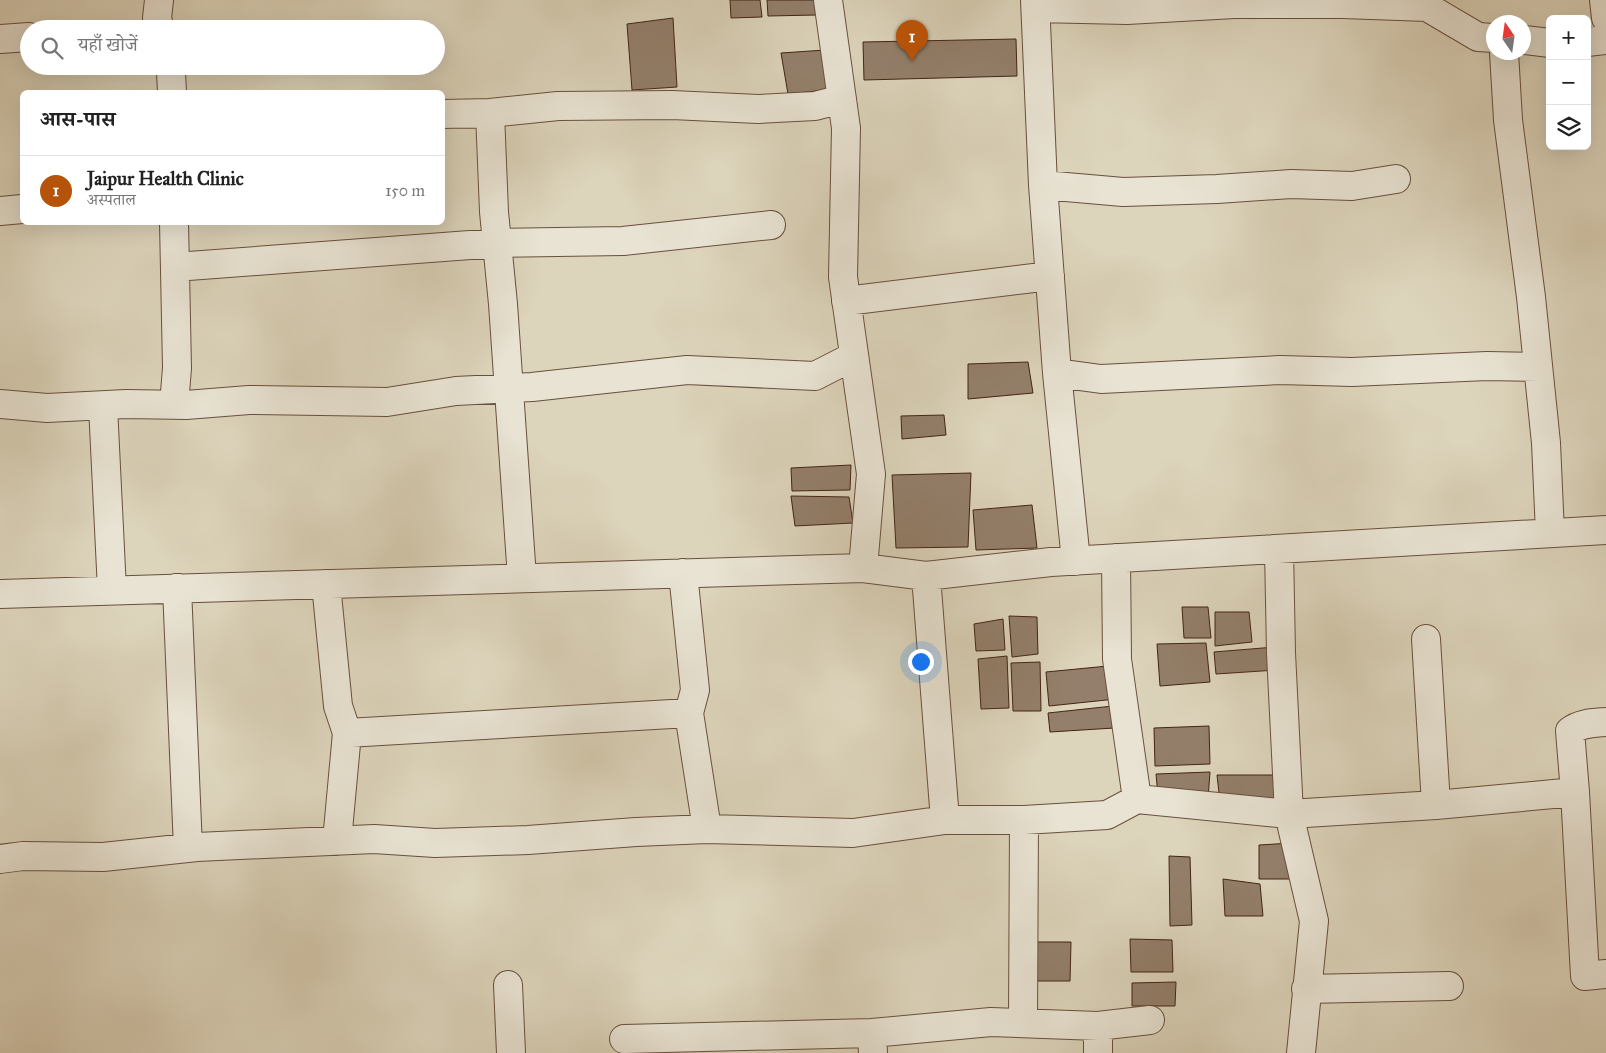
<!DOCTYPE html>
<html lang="hi">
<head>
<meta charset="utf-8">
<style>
	body { margin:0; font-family:"IM FELL Great Primer","Noto Serif Devanagari",serif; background:#f6f6f6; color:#222 }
	.controls { position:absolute; right:15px; top:15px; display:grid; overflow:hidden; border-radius:8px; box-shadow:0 5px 20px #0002 }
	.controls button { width:45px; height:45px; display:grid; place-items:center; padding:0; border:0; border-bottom:1px solid #e0e0e0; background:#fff; color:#222; font:25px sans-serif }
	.compass { position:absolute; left:1486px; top:15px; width:45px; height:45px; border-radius:50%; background:#fff; box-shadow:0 5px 20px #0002; rotate:347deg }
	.you { position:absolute; left:920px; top:661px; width:18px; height:18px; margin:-12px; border:4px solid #fff; border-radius:50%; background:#1a73e8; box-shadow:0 0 0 8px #1a73e833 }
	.badge { display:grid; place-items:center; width:32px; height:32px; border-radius:50%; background:#b45309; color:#fff; font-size:16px; font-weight:700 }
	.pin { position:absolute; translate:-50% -41px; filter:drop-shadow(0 1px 2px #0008) }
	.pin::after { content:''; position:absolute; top:26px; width:18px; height:15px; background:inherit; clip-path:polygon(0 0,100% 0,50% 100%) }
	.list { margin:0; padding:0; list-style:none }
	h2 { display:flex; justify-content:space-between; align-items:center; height:65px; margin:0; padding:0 20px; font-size:21px }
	h2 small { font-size:16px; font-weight:400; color:#767676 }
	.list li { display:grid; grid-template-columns:32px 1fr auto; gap:15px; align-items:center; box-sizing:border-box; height:70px; padding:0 20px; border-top:1px solid #e0e0e0 }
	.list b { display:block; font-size:19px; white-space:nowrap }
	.list p { margin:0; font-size:16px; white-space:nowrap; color:#767676 }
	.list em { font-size:16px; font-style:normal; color:#767676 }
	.icon { flex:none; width:28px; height:28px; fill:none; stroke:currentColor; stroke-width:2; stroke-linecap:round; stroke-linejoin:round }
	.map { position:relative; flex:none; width:1606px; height:1053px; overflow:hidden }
	.search { position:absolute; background:#fff; box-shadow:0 5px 20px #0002; left:20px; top:20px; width:425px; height:55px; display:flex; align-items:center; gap:12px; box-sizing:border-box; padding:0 18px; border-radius:28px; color:#767676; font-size:19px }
	.panel { position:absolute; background:#fff; box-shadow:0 5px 20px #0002; left:20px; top:90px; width:425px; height:135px; border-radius:8px }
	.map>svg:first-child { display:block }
</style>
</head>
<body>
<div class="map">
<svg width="1606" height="1053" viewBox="0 0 1606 1053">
	<rect width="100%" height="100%" fill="#dcd4bb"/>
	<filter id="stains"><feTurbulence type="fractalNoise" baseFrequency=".004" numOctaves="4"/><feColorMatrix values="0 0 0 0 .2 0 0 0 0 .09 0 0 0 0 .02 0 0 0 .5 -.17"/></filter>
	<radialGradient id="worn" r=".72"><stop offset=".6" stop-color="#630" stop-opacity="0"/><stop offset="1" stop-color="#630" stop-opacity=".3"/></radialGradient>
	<!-- building -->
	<path fill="#937f6b" stroke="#442315" d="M730 0H760L762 17 731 18Z
		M767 0H816V15L768 16Z
		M673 18 677 87 632 90 627 24Z
		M1016 39 1017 76 864 80 863 42Z
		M825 50 826 90 788 94 781 53Z
		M1028 362 1033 393 968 399V364Z
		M944 415 946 435 902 439 901 416Z
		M851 465 850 490 792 491 791 468Z
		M971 473 968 547 896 548 892 475Z
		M791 496 849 497 853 523 795 526Z
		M1032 505 1037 548 976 550 973 510Z
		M1182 607H1208L1211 638H1184Z
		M1215 612H1249L1252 642 1215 646Z
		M1009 616 1037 617 1038 654 1012 657Z
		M1003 619 1005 650 976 651 974 624Z
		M1206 643 1210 682 1160 686 1157 644Z
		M1275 647 1277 670 1216 674 1214 652Z
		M1007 656 1009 708 981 709 978 659Z
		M1040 662 1041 711H1013L1011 663Z
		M1108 666 1116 699 1049 706 1046 672Z
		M1113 706 1114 728 1050 732 1048 713Z
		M1209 726 1210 764 1155 766 1154 728Z
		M1210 772 1208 799 1158 796 1156 774Z
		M1217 775H1277L1279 803 1220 802Z
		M1292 843 1294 879H1259V845Z
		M1169 856 1190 857 1192 925 1170 926Z
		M1223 879 1260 884 1263 916H1225Z
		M1130 939 1172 940 1173 972H1131Z
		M1034 942H1071L1070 981H1033Z
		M1176 982 1175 1006H1132V983Z"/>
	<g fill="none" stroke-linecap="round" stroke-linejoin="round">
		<defs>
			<path id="street" d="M159 0 157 18 160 29
				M828 0 846 128 843 277 871 474 863 568
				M1035 0 1043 185 1057 373 1076 561
				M1604 0 1606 18
				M1036 8 1127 10 1234 4H1343L1427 7 1478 37 1494 38
				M0 39 29 37
				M1524 40 1550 43
				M1587 42 1606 40
				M1504 52 1508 120 1531 297 1546 443 1550 533
				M170 66 171 73 172 92
				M490 113 494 212 503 304 522 578
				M442 114 490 113 558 106 672 105 758 109 815 106 842 99
				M1043 185 1123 192 1217 189 1291 184 1352 186 1396 179
				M0 211 22 209
				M175 267 497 243 623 241 771 225
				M846 301 1050 276
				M1057 373 1101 379 1280 370 1352 372 1487 366 1538 367
				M0 404 47 408 126 404 186 405 249 400 387 402 456 391 532 387 687 370 815 376 854 356
				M174 405 177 368 174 222
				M103 406 112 590
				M1279 549 1281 653 1289 814 1436 805 1575 792 1570 731C1580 723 1594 723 1606 722
				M683 573 695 690 689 713 707 829
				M926 576 945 820
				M326 584 338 706 347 733 337 841
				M177 588 188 848
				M0 594 863 568 926 576 1051 562 1606 530
				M1426 639 1436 805
				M347 733 689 713
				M1575 792 1585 976 1606 974
				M1137 799 1289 814 1314 921 1301 1053
				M0 859 23 856 103 857 197 847 374 839 435 843 528 840 636 832 707 829 853 833 945 820H1024L1107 815 1137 799 1117 659 1116 558
				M508 985 511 1053
				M1306 989 1449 986
				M1023 1023 1024 820
				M1098 1026V1053
				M624 1039 872 1033
				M873 1053 872 1033 991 1022 1098 1026 1150 1020"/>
		</defs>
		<!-- street casing -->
		<use href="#street" stroke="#6a4f3e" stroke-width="30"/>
		<!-- street -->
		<use href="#street" stroke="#e8e3d3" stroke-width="28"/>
	</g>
	<rect width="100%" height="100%" filter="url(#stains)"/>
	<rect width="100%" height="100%" fill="url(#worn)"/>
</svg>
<div class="controls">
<button>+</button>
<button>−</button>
<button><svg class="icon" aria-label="layers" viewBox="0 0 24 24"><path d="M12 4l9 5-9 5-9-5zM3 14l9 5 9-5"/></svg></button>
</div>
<svg class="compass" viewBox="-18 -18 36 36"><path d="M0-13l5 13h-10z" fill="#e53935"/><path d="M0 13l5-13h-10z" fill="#767676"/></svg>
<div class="you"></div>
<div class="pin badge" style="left:912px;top:61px">1</div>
<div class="search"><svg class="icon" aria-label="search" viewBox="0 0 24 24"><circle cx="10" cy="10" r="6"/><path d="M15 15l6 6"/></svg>यहाँ खोजें</div>
<section class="panel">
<h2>आस-पास<small></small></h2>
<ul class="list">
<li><span class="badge">1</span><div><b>Jaipur Health Clinic</b><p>अस्पताल</p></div><em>150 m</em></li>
</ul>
</section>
</div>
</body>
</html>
